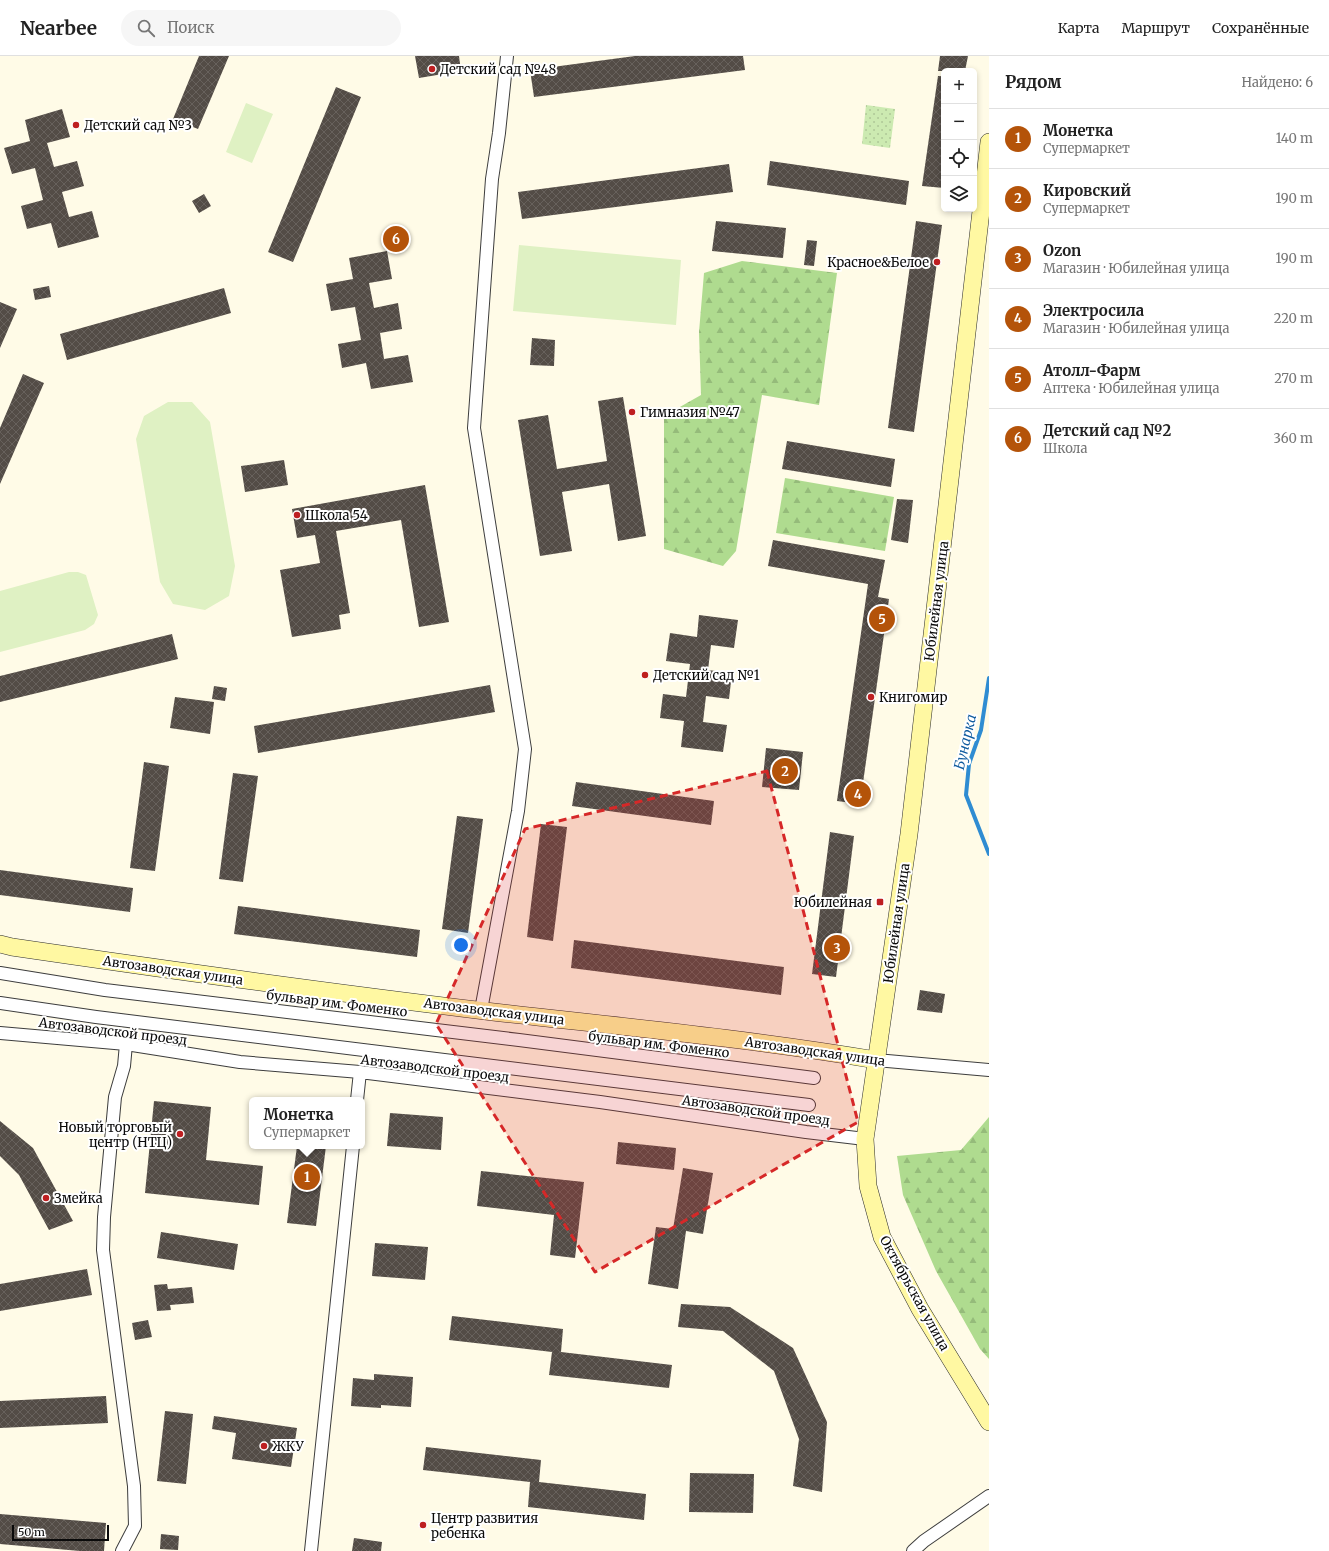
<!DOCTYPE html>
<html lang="ru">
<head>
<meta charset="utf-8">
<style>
	body { margin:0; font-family:Merriweather,serif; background:#f6f6f6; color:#222 }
	.controls { position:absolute; right:12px; top:12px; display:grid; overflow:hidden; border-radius:6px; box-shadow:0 2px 6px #0003 }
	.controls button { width:36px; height:36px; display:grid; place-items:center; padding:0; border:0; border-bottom:1px solid #e0e0e0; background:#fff; color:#222; font:20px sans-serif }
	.scale { position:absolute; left:12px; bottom:10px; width:97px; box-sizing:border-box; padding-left:4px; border:2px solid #0a0a0a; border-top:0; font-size:11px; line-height:14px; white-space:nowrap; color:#0a0a0a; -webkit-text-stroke:3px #fff; paint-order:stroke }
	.you { position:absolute; left:461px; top:889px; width:14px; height:14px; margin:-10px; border:3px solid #fff; border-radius:50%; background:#1a73e8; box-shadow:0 0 0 6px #1a73e833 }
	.badge { display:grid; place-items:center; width:26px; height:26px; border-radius:50%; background:#b45309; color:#fff; font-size:13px; font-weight:700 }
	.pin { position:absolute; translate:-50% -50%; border:2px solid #fff; box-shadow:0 1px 4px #0006 }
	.popup { position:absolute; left:249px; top:1041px; width:116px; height:52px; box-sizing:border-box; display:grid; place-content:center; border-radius:6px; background:#fff; filter:drop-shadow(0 1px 3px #0005); font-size:13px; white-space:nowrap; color:#767676 }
	.popup b { font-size:15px; color:#222 }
	.popup::after { content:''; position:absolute; left:50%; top:100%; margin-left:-8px; border:8px solid transparent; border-top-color:#fff }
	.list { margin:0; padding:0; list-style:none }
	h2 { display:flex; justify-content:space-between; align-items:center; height:52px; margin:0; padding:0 16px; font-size:17px }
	h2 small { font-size:13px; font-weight:400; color:#767676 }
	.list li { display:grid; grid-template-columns:26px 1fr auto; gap:12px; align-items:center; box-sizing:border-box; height:60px; padding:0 16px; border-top:1px solid #e0e0e0 }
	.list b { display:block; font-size:15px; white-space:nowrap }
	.list p { margin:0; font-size:13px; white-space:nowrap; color:#767676 }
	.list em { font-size:13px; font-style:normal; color:#767676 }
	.icon { flex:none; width:22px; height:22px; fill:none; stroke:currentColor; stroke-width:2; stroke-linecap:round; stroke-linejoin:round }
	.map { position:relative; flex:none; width:989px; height:1495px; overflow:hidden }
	header { display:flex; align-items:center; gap:24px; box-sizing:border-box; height:56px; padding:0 20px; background:#fff; border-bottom:1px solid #e0e0e0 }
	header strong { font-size:19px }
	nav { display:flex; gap:22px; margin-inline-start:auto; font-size:14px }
	.search { width:280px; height:36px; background:#f6f6f6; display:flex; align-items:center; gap:10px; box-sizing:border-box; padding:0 14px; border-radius:22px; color:#767676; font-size:15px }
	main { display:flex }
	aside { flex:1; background:#fff }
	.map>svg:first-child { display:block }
</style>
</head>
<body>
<header>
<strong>Nearbee</strong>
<div class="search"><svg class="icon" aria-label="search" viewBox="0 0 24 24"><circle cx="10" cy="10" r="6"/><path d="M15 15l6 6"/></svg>Поиск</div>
<nav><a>Карта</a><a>Маршрут</a><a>Сохранённые</a></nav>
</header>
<main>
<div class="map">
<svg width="989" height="1495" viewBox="0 0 989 1495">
	<defs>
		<pattern id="forest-firs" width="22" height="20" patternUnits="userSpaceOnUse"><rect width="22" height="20" fill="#afdb8f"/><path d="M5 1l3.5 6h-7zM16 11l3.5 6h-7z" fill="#95bb7a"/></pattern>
		<pattern id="park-dots" width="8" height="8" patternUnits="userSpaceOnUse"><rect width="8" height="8" fill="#cceab1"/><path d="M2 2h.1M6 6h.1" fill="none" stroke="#aec797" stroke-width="1.8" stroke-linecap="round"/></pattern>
		<pattern id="building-cross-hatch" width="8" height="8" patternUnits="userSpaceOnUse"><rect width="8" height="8" fill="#534c46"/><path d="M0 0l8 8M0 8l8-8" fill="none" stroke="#67615c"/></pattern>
	</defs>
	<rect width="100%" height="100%" fill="#fffbe7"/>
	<!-- forest -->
	<path fill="url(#forest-firs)" d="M742 205 837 217 819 349 762 339 736 495 723 510 664 493V360L701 339 699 276 704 217Z
		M785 422 894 441 885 495 776 477Z
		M989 1061V1303L980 1293 936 1215 903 1139 897 1100 961 1094Z"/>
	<!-- park -->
	<path fill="url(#park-dots)" d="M866 49 895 53 890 92 862 88Z"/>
	<!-- pitch -->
	<path fill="#dff1c3" d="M246 47 273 58 252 107 226 96Z
		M519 189 681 204 676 269 513 255Z
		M168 346H192L210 366 235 510 229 540 205 554 173 548 160 526 136 383 144 360Z
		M69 516H78L86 519 98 559 94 568 85 574 0 596V535Z"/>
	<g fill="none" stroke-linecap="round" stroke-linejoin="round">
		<!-- stream -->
		<path stroke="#2f8cd2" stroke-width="4" d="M989 622 981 674 969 708 966 739 989 798"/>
	</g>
	<!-- building -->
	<path fill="url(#building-cross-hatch)" d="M199 0H229L198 73 173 63Z
		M415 0H459L461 15 419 22Z
		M635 0H743L745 14 534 41 530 14Z
		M940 0H968L965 15H938Z
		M938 20H944V132L922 130Z
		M336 31 361 41 293 206 268 196Z
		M62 53 70 81 47 87 54 111 77 105 84 130 62 136 69 161 92 155 99 181 58 192 51 167 27 173 21 150 43 144 35 112 12 118 4 92 30 85 25 64Z
		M770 105 909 125 906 149 767 129Z
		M729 108 733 136 522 163 518 136Z
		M204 138 211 150 199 157 192 145Z
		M716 165 786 172 783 202 712 195Z
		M916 165 942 169 914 376 888 372Z
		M807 184 817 185 814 210 804 209Z
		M387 195 392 223 369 227 374 252 398 247 402 273 380 277 384 303 408 299 413 326 371 333 366 307 342 312 338 288 361 284 355 251 331 255 326 228 353 223 349 202Z
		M49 230 51 241 35 244 33 233Z
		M224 232 231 257 67 304 60 278Z
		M0 246 17 253 0 292Z
		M532 282 555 284 554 310 530 309Z
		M23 318 44 327 0 428V372Z
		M623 341 646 480 618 485 609 428 562 436 572 495 540 500 518 364 548 359 557 413 607 405 598 345Z
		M787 385 895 403 891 431 782 413Z
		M284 404 288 429 245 436 241 410Z
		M425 429 449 566 419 571 401 464 336 475 350 557 339 559 341 573 292 581 280 514 320 507 315 479 297 482 292 453Z
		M897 443 913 444 908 487 891 484Z
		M773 484 885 504 878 541 889 543 860 748 837 745 868 528 768 510Z
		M699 559 738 564 734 592 711 589 708 614 732 617 729 643 706 640 703 666 727 669 723 696 681 691 684 665 660 662 663 638 686 641 690 608 666 605 670 577 697 581Z
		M172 578 178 603 0 646V620Z
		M490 629 495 656 258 697 254 670Z
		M214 630 227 632 225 645 212 643Z
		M175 641 214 646 210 678 170 672Z
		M766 692 803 696 799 734 762 731Z
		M144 706 169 710 155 815 130 812Z
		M233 717 258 720 243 826 219 823Z
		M576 726 714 745 711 769 572 750Z
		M457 760 483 763 468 877 442 873Z
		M541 768 567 771 553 885 527 881Z
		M830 776 854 780 836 921 812 918Z
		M0 814 133 832 130 856 0 839Z
		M238 850 420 874 417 901 234 878Z
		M574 884 784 911 781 939 571 912Z
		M920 934 945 938 942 957 917 954Z
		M154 1045 211 1051 206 1104 263 1110 259 1149 145 1137Z
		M390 1057 443 1061 441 1094 387 1090Z
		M0 1065 33 1092 73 1165 49 1174 19 1119 0 1100Z
		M618 1086 676 1092 674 1114 616 1108Z
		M297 1090H326L316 1170 287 1167Z
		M683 1112 713 1117 703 1178 686 1175 678 1233 648 1228 656 1171 673 1173Z
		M481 1115 584 1126 575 1202 550 1199 554 1159 477 1150Z
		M161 1176 238 1188 234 1214 157 1202Z
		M375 1187 428 1191 425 1224 372 1220Z
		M87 1213 92 1239 0 1255V1228Z
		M167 1228 168 1233 192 1231 194 1247 170 1249 171 1254 157 1255 154 1229Z
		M681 1248 730 1251 793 1292 827 1366 822 1436 793 1430 799 1383 774 1315 723 1275 678 1271Z
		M452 1260 563 1273 561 1296 672 1309 669 1332 549 1319 552 1296 449 1284Z
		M148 1264 152 1281 135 1284 132 1267Z
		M374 1318 413 1321 411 1351 381 1349V1352L351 1350 353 1322 374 1324Z
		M106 1340 108 1367 0 1372V1345Z
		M165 1355 193 1358 186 1428 157 1425Z
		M214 1360 297 1372 291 1411 232 1403 236 1377 212 1373Z
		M426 1391 541 1404 539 1426 646 1438 644 1464 528 1451 530 1426 423 1414Z
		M690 1417 754 1418 753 1457 689 1456Z
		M0 1458 106 1467 104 1495H80L0 1488Z
		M161 1478 179 1480 178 1494 160 1493Z
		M354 1482 382 1486 381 1495H352Z"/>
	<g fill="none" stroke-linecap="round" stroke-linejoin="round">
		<defs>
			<path id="street" d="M0 917 105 934 519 984 814 1022
				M0 947 96 961 809 1049
				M481 954 518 755 525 693 474 372 492 123 499 77 507 0
				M0 977 126 988 240 1006 360 1016 600 1046 806 1076 865 1083
				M876 1004 989 1014
				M357 1044 360 1016
				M122 1495 135 1470 134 1430 103 1194 104 1161 115 1041 124 1010 126 988
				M311 1495 353 1090
				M913 1495 924 1485 989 1440"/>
			<path id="secondary" d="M989 86 909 778 865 1083 868 1130 882 1181 920 1253 989 1366
				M0 888 12 891C169 914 327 936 485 955 615 970 746 982 876 1004"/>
		</defs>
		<!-- street casing -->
		<use href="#street" stroke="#3d3d3d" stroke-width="14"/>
		<!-- secondary casing -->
		<use href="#secondary" stroke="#2c2c2c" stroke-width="18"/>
		<!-- street -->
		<use href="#street" stroke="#fff" stroke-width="12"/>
		<!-- secondary -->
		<use href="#secondary" stroke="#fff8a2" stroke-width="17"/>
	</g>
	<!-- marked area -->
	<path fill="#d62828" fill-opacity="0.2" stroke="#d62828" stroke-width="3" stroke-dasharray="8 5" stroke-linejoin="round" d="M767 715 858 1066 595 1216 436 968 525 773Z"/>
	<!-- markers -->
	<g fill="#be1f21" stroke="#fff" stroke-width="1.5">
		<circle cx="432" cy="13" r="4"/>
		<circle cx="76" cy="69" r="4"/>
		<circle cx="937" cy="206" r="4"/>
		<circle cx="632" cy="356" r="4"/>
		<circle cx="297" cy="459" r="4"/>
		<circle cx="645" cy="619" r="4"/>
		<circle cx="871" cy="641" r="4"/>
		<rect x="876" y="842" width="8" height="8" rx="2"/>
		<circle cx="180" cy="1078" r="4"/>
		<circle cx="46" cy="1142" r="4"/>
		<circle cx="264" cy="1390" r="4"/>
		<circle cx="423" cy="1469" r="4"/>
	</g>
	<g text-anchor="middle" stroke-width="4" stroke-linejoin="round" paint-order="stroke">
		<!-- poi labels -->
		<g font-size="13" fill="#0a0a0a" stroke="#fff" text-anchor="start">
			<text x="440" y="18">Детский сад №48</text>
			<text x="84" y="74">Детский сад №3</text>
			<text x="929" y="211" text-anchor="end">Красное&amp;Белое</text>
			<text x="640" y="361">Гимназия №47</text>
			<text x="305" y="464">Школа 54</text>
			<text x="653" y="624">Детский сад №1</text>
			<text x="879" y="646">Книгомир</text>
			<text x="872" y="851" text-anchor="end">Юбилейная</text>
			<text x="172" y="1076" text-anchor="end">Новый торговый<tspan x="172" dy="15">центр (НТЦ)</tspan></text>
			<text x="54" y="1147">Змейка</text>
			<text x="272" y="1395">ЖКУ</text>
			<text x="431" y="1467">Центр развития<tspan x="431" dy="15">ребенка</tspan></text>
		</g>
		<!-- street labels -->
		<g font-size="13" fill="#0a0a0a" stroke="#fff">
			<text transform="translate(936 545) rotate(-83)" y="5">Юбилейная улица</text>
			<text transform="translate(896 867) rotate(-82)" y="5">Юбилейная улица</text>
			<text transform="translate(173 914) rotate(8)" y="5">Автозаводская улица</text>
			<text transform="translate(337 947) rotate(7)" y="5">бульвар им. Фоменко</text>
			<text transform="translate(494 955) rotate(7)" y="5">Автозаводская улица</text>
			<text transform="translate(113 975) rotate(7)" y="5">Автозаводской проезд</text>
			<text transform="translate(659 988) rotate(7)" y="5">бульвар им. Фоменко</text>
			<text transform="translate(815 995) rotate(8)" y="5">Автозаводская улица</text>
			<text transform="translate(435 1012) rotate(7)" y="5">Автозаводской проезд</text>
			<text transform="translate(756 1054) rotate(8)" y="5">Автозаводской проезд</text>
			<text transform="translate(915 1237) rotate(61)" y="5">Октябрьская улица</text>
		</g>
		<!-- water labels -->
		<g font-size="14" font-style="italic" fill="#115c9f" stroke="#fff">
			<text transform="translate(965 686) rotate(-77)" y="5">Бунарка</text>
		</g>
	</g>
</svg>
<div class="controls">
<button>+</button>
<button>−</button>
<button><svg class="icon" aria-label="locate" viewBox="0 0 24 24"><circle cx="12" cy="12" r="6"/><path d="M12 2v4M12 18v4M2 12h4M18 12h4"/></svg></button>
<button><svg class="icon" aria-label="layers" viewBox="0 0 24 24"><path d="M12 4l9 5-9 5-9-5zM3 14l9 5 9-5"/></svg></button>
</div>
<div class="scale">50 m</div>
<div class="you"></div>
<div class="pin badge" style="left:307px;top:1121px">1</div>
<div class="popup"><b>Монетка</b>Супермаркет</div>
<div class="pin badge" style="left:785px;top:715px">2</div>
<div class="pin badge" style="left:837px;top:892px">3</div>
<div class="pin badge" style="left:858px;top:738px">4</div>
<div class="pin badge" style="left:882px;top:563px">5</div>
<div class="pin badge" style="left:396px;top:183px">6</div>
</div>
<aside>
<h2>Рядом<small>Найдено: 6</small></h2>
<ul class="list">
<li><span class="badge">1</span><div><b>Монетка</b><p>Супермаркет</p></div><em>140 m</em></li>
<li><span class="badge">2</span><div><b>Кировский</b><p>Супермаркет</p></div><em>190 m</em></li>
<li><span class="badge">3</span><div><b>Ozon</b><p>Магазин · Юбилейная улица</p></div><em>190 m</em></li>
<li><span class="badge">4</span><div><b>Электросила</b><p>Магазин · Юбилейная улица</p></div><em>220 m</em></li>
<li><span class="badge">5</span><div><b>Атолл-Фарм</b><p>Аптека · Юбилейная улица</p></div><em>270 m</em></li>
<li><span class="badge">6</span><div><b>Детский сад №2</b><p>Школа</p></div><em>360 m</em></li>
</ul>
</aside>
</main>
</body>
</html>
